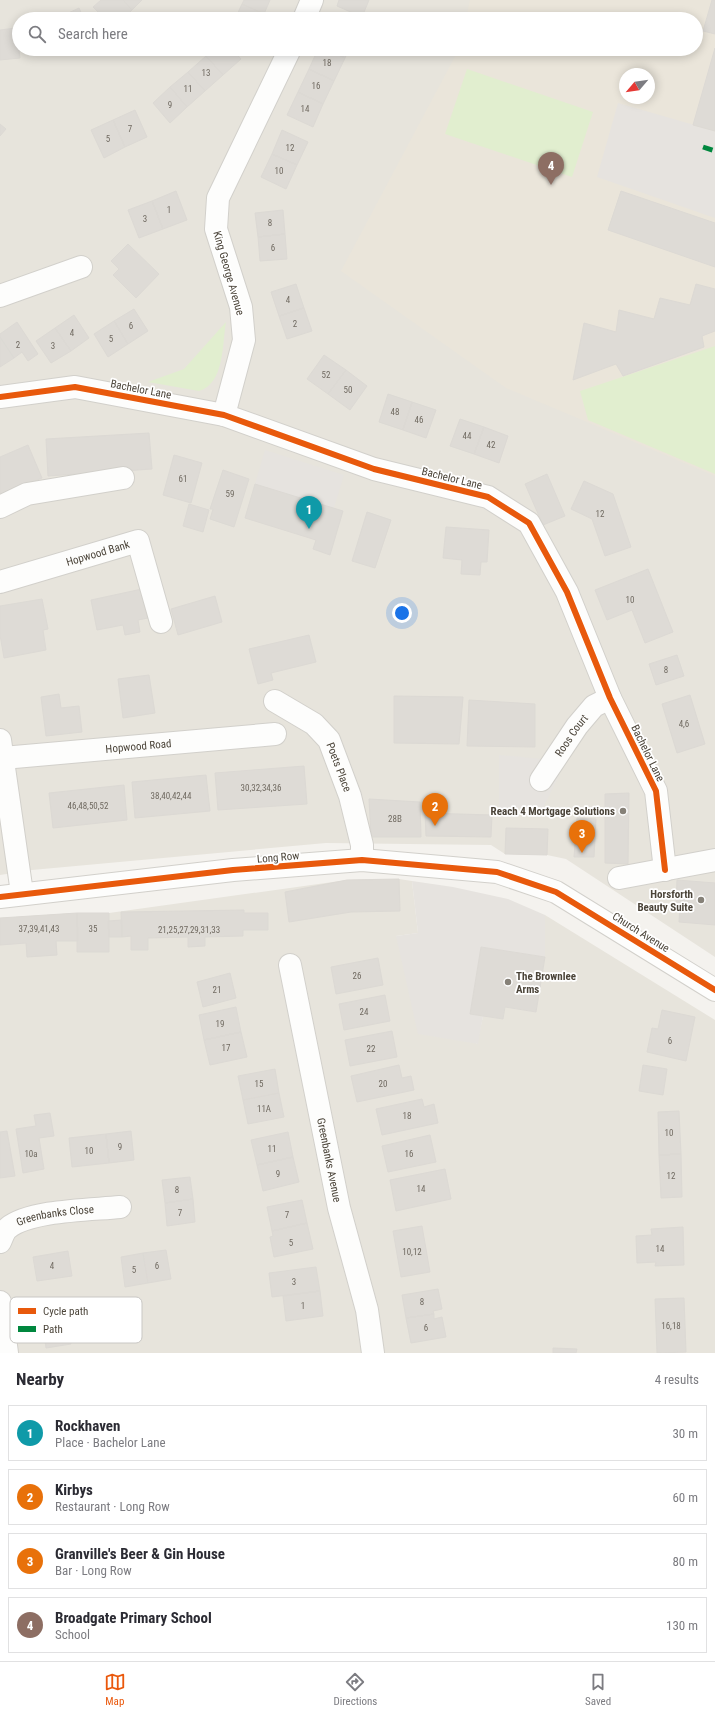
<!DOCTYPE html>
<html lang="en">
<head>
<meta charset="utf-8">
<style>
	body { margin:0; font-family:"Roboto Condensed",sans-serif; background:#f7f7f7; color:#2b2b33 }
	.compass { position:absolute; left:619px; top:68px; width:36px; height:36px; border-radius:50%; background:#fff; box-shadow:0 2px 10px #0003; rotate:241deg }
	.you { position:absolute; left:402px; top:613px; width:14px; height:14px; margin:-10px; border:3px solid #fff; border-radius:50%; background:#1a73e8; box-shadow:0 0 0 6px #1a73e833 }
	.badge { display:grid; place-items:center; width:26px; height:26px; border-radius:50%; background:#ea580c; color:#fff; font-size:13px; font-weight:700 }
	.pin { position:absolute; translate:-50% -33px; filter:drop-shadow(0 1px 2px #0008) }
	.pin::after { content:''; position:absolute; top:21px; width:14px; height:12px; background:inherit; clip-path:polygon(0 0,100% 0,50% 100%) }
	.list { margin:0; padding:0; list-style:none }
	h2 { display:flex; justify-content:space-between; align-items:center; height:52px; margin:0; padding:0 16px; font-size:17px }
	h2 small { font-size:13px; font-weight:400; color:#7c7c81 }
	.list li { display:grid; grid-template-columns:26px 1fr auto; gap:12px; align-items:center; box-sizing:border-box; height:56px; margin:0 8px 8px; padding:0 8px; border:1px solid #e1e1e2; border-radius:0px }
	.list b { display:block; font-size:15px; white-space:nowrap }
	.list p { margin:0; font-size:13px; white-space:nowrap; color:#7c7c81 }
	.list em { font-size:13px; font-style:normal; color:#7c7c81 }
	.icon { flex:none; width:22px; height:22px; fill:none; stroke:currentColor; stroke-width:2; stroke-linecap:round; stroke-linejoin:round }
	.map { position:relative; flex:none; width:715px; height:1353px; overflow:hidden }
	.search { position:absolute; background:#fff; box-shadow:0 2px 10px #0003; left:12px; right:12px; top:12px; height:44px; display:flex; align-items:center; gap:10px; box-sizing:border-box; padding:0 14px; border-radius:22px; color:#7c7c81; font-size:15px }
	.sheet { height:308px; background:#fff }
	nav { display:flex; justify-content:space-around; align-items:center; box-sizing:border-box; height:56px; border-top:1px solid #e1e1e2; background:#fff; font-size:11px; color:#7c7c81 }
	nav a { display:grid; justify-items:center; gap:2px }
	nav .on { color:#ea580c }
	.map>svg:first-child { display:block }
</style>
</head>
<body>
<div class="map">
<svg width="715" height="1353" viewBox="0 0 715 1353">
	<rect width="100%" height="100%" fill="#f4f2ee"/>
	<!-- residential -->
	<path fill="#e7e4dc" fill-rule="evenodd" d="M0 0H715V957L566 859 547 855 505 854 491 845 326 843 32 870 0 875ZM19 19H696V49H19ZM625 74H649V98H625Z
		M399 879 412 881 418 933 396 936 477 1044 483 1016 503 1019 505 1007 536 1012 545 957V915L715 1020V1353H0V918L77 913H109L347 880Z"/>
	<!-- education -->
	<path fill="#eae5da" fill-rule="evenodd" d="M470 0H715V476L506 388 341 271 459 49H696V19H466ZM625 74H649V98H625Z"/>
	<!-- green -->
	<path fill="#e1eecf" d="M467 69 593 112 572 177 445 134Z
		M226 322C222 344 225 383 199 391L148 382 184 369Z
		M715 346V474L588 420 580 391Z"/>
	<!-- parking -->
	<path fill="#e6e3df" d="M618 103 715 131V218L597 177Z
		M265 450 344 475 334 508 255 484Z
		M499 755 566 761 543 808H499Z
		M412 881 453 887 508 899 545 915V957L481 947 470 1014 483 1016 478 1044 418 1034 396 936 418 933Z"/>
	<!-- building -->
	<path fill="#dedbd6" stroke="#dcd9d4" d="M101 0H123L132 10 123 19H105L93 7Z
		M123 0H142L132 10Z
		M244 0H270L264 14 242 4Z
		M339 0H369L362 17 337 6Z
		M712 0H715V34L703 31Z
		M242 4 264 14 262 19H235Z
		M79 8 84 19H56Z
		M16 28 20 58 0 60V30Z
		M715 48V131L693 125Z
		M41 49H53L44 53Z
		M214 49H232L241 59 223 75 206 56Z
		M318 49H326L345 58 334 81 309 69Z
		M326 49H349L345 58Z
		M206 56 223 75 205 91 188 72Z
		M309 69 334 81 323 104 298 92Z
		M188 72 205 91 187 107 170 87Z
		M170 87 187 107 170 123 153 103Z
		M298 92 323 104 313 127 287 115Z
		M135 110 147 137 125 147 113 120Z
		M113 120 125 147 104 158 91 130Z
		M0 124 6 129 0 136Z
		M282 130 308 142 297 165 272 154Z
		M272 154 297 165 286 189 261 177Z
		M176 191 187 220 163 229 152 201Z
		M621 191 715 223V267L608 230Z
		M152 201 163 229 139 238 128 210Z
		M283 210 285 234 258 237 255 213Z
		M285 234 287 259 260 261 258 237Z
		M128 244 159 274 136 298 113 275 119 269 111 261Z
		M296 284 304 308 279 316 271 292Z
		M696 284 715 289V331L702 336 704 347 623 376 616 364 573 380 584 323 616 332 619 310 654 319 660 298 690 305Z
		M304 308 312 331 287 339 279 316Z
		M134 309 148 331 128 344 114 321Z
		M74 315 89 338 71 351 55 328Z
		M114 321 128 344 108 357 94 334Z
		M17 322 38 354 28 361 22 352 14 358 0 337V334Z
		M55 328 71 351 51 363 36 341Z
		M0 337 14 358 0 367Z
		M324 355 346 370 328 394 307 379Z
		M346 370 367 386 350 410 328 394Z
		M388 394 412 402 403 430 379 422Z
		M412 402 436 410 426 438 403 430Z
		M460 419 484 427 474 454 450 446Z
		M484 427 508 436 499 463 474 454Z
		M149 433 152 469 48 476 46 439Z
		M28 445 42 478 0 495V457Z
		M174 455 202 463 191 503 163 495Z
		M223 470 249 479 234 527 210 519 213 509H210Z
		M547 474 565 516 543 525 525 484Z
		M584 481 613 494 631 547 605 556 592 519 571 509Z
		M255 484 343 511 330 555 313 549 316 540 245 518Z
		M189 504 209 510 203 532 183 526Z
		M367 512 391 520 375 568 352 561Z
		M446 527 489 530 487 562H481L480 575 461 574 462 560 443 558Z
		M648 569 673 632 645 643 632 610 607 620 595 590Z
		M142 589 148 618 138 620 140 632 125 635 123 625 97 630 91 600Z
		M215 596 222 622 178 635 171 609Z
		M42 599 48 629 43 630 46 650 4 658 0 635V606Z
		M309 635 316 662 271 673 273 680 258 684 249 649Z
		M677 655 684 676 656 685 649 664Z
		M149 675 155 713 123 718 118 679Z
		M59 694 61 708 79 706 82 732 46 736 41 697Z
		M690 695 705 744 677 753 662 704Z
		M394 696 463 697 459 744 394 743Z
		M469 700 535 704V747L467 746Z
		M304 766 307 804 218 810 215 773Z
		M206 775 210 811 135 818 132 782Z
		M124 785 127 820 53 828 49 793Z
		M629 793 628 864 605 863V794Z
		M369 799 420 802 421 837H371Z
		M425 813 492 815 491 837 426 836Z
		M577 818 596 819 594 857H574Z
		M506 828 548 829 547 855 505 854Z
		M399 879 400 911 351 912 289 922 285 892 347 880Z
		M677 880 715 883V925L679 922 680 905H676Z
		M244 910V913H268V930H243V936L205 937V946L188 947V937L148 938V950H131V936L122 937 121 912Z
		M77 913H109V952H77Z
		M77 913 78 941H56L57 955 27 957 26 943 0 945V918Z
		M122 920V937H109L108 921Z
		M481 947 545 957 536 1012 505 1007 503 1019 470 1014Z
		M378 958 383 985 336 994 331 967Z
		M230 973 236 998 203 1007 197 982Z
		M385 995 390 1021 344 1030 339 1004Z
		M236 1007 241 1032 204 1040 199 1015Z
		M662 1010 695 1017 686 1061 647 1052 652 1028 658 1029Z
		M392 1031 397 1057 350 1066 345 1040Z
		M241 1032 247 1057 210 1065 204 1040Z
		M399 1065 402 1078 411 1076 414 1090 357 1102 351 1076Z
		M643 1065 667 1069 663 1095 639 1091Z
		M275 1069 279 1093 243 1100 238 1076Z
		M279 1093 284 1117 248 1124 243 1100Z
		M422 1099 424 1107 434 1104 438 1123 382 1135 376 1109Z
		M679 1111 681 1154 659 1155 658 1112Z
		M50 1113 54 1136 39 1138 44 1169 23 1173 16 1129 36 1126 34 1115Z
		M7 1131 15 1176 0 1178V1132Z
		M131 1131 134 1160 109 1163 106 1134Z
		M288 1132 293 1157 257 1165 251 1140Z
		M106 1134 109 1163 72 1167 69 1138Z
		M430 1135 436 1162 388 1172 382 1146Z
		M681 1154 682 1197 661 1198 659 1155Z
		M293 1157 299 1182 263 1191 257 1165Z
		M445 1169 451 1199 396 1211 390 1180Z
		M190 1177 193 1199 165 1203 162 1180Z
		M193 1199 195 1222 167 1226 165 1203Z
		M302 1200 307 1223 272 1231 267 1207Z
		M307 1223 313 1249 274 1257 270 1237 273 1236 272 1231Z
		M422 1226 430 1272 401 1277 393 1231Z
		M683 1227 684 1265 655 1266 656 1262 637 1263 636 1236 652 1235 651 1229Z
		M166 1250 171 1279 148 1283 143 1253Z
		M68 1251 72 1276 37 1281 33 1257Z
		M143 1253 148 1283 125 1287 121 1257Z
		M316 1267 320 1291 272 1297 269 1273Z
		M438 1289 442 1309 433 1311 434 1314 406 1318 402 1295Z
		M320 1291 323 1316 286 1321 283 1296Z
		M684 1298 686 1352 657 1353 655 1299Z
		M434 1314V1319L442 1317 446 1337 411 1343 406 1318Z
		M68 1322 71 1344 46 1348 43 1326Z
		M553 1348 577 1349 576 1353H553Z"/>
	<g fill="none" stroke-linecap="round" stroke-linejoin="round">
		<defs>
			<g id="minor">
				<path d="M304 19 312 0"/>
				<path d="M0 296 81 267"/>
				<path d="M0 397 75 387 224 415 374 469 488 497 529 523 567 592 610 698 656 791 665 870"/>
				<path d="M224 415 244 340 241 307 216 229 218 198 290 49"/>
				<path d="M0 507 27 494 123 478"/>
				<path id="s1" d="M0 582 138 541 161 622"/>
				<path id="s2" d="M275 701 314 724 329 740 350 796 362 845V860"/>
				<path d="M0 740 22 893"/>
				<path id="s3" d="M3 758 275 734"/>
				<path id="s4" d="M541 780 577 726 594 706 610 698"/>
				<path d="M619 878 715 860"/>
				<path id="s5" d="M290 965 339 1208 367 1310 373 1353"/>
				<path id="s6" d="M0 1242C2 1238 4 1231 8 1228 30 1210 91 1210 120 1207"/>
				<path d="M0 1302 7 1353"/>
			</g>
			<path id="tertiary" d="M0 897 233 870 362 860 497 872 556 892 715 990"/>
		</defs>
		<!-- minor casing -->
		<use href="#minor" stroke="#d2d0cb" stroke-width="24"/>
		<!-- tertiary casing -->
		<use href="#tertiary" stroke="#d2d0cb" stroke-width="24"/>
		<!-- minor -->
		<use href="#minor" stroke="#fdfdfc" stroke-width="22"/>
		<!-- tertiary -->
		<use href="#tertiary" stroke="#fdfdfc" stroke-width="22"/>
		<!-- quiet -->
		<path stroke="#00873e" stroke-width="5" stroke-dasharray="10 5" stroke-linecap="butt" d="M703 147 715 151"/>
		<defs>
			<path id="cycleway" d="M0 397 75 387 224 415 374 469 488 497 529 523 567 592 610 698 656 791 665 870
				M0 897 233 870 362 860 497 872 556 892 715 990"/>
		</defs>
		<!-- cycleway casing -->
		<use href="#cycleway" stroke="#fff" stroke-width="8"/>
		<!-- cycleway -->
		<use href="#cycleway" stroke="#e8590c" stroke-width="6"/>
	</g>
	<!-- markers -->
	<g fill="#868178" stroke="#fff" stroke-width="1.5">
		<circle cx="623" cy="811" r="4"/>
		<circle cx="701" cy="900" r="4"/>
		<circle cx="508" cy="982" r="4"/>
	</g>
	<g text-anchor="middle" stroke-width="3.5" stroke-linejoin="round" paint-order="stroke">
		<!-- number labels -->
		<g font-size="9" fill="#706a61">
			<text x="327" y="66">18</text>
			<text x="206" y="76">13</text>
			<text x="316" y="89">16</text>
			<text x="188" y="92">11</text>
			<text x="170" y="108">9</text>
			<text x="305" y="112">14</text>
			<text x="130" y="132">7</text>
			<text x="108" y="142">5</text>
			<text x="290" y="151">12</text>
			<text x="279" y="174">10</text>
			<text x="169" y="213">1</text>
			<text x="145" y="222">3</text>
			<text x="270" y="226">8</text>
			<text x="273" y="251">6</text>
			<text x="288" y="303">4</text>
			<text x="295" y="327">2</text>
			<text x="131" y="329">6</text>
			<text x="72" y="336">4</text>
			<text x="111" y="342">5</text>
			<text x="18" y="348">2</text>
			<text x="53" y="349">3</text>
			<text x="326" y="378">52</text>
			<text x="348" y="393">50</text>
			<text x="395" y="415">48</text>
			<text x="419" y="423">46</text>
			<text x="467" y="439">44</text>
			<text x="491" y="448">42</text>
			<text x="183" y="482">61</text>
			<text x="230" y="497">59</text>
			<text x="600" y="517">12</text>
			<text x="630" y="603">10</text>
			<text x="666" y="673">8</text>
			<text x="684" y="727">4,6</text>
			<text x="261" y="791">30,32,34,36</text>
			<text x="171" y="799">38,40,42,44</text>
			<text x="88" y="809">46,48,50,52</text>
			<text x="395" y="822">28B</text>
			<text x="39" y="932">37,39,41,43</text>
			<text x="93" y="932">35</text>
			<text x="189" y="933">21,25,27,29,31,33</text>
			<text x="357" y="979">26</text>
			<text x="217" y="993">21</text>
			<text x="364" y="1015">24</text>
			<text x="220" y="1027">19</text>
			<text x="670" y="1044">6</text>
			<text x="226" y="1051">17</text>
			<text x="371" y="1052">22</text>
			<text x="259" y="1087">15</text>
			<text x="383" y="1087">20</text>
			<text x="264" y="1112">11A</text>
			<text x="407" y="1119">18</text>
			<text x="669" y="1136">10</text>
			<text x="120" y="1150">9</text>
			<text x="272" y="1152">11</text>
			<text x="89" y="1154">10</text>
			<text x="31" y="1157">10a</text>
			<text x="409" y="1157">16</text>
			<text x="278" y="1177">9</text>
			<text x="671" y="1179">12</text>
			<text x="421" y="1192">14</text>
			<text x="177" y="1193">8</text>
			<text x="180" y="1216">7</text>
			<text x="287" y="1218">7</text>
			<text x="291" y="1246">5</text>
			<text x="660" y="1252">14</text>
			<text x="412" y="1255">10,12</text>
			<text x="52" y="1269">4</text>
			<text x="157" y="1269">6</text>
			<text x="134" y="1273">5</text>
			<text x="294" y="1285">3</text>
			<text x="422" y="1305">8</text>
			<text x="303" y="1309">1</text>
			<text x="671" y="1329">16,18</text>
			<text x="426" y="1331">6</text>
		</g>
		<!-- street labels -->
		<g font-size="11" fill="#4b4439" stroke="#fff">
			<text transform="translate(229 273) rotate(74)" y="4">King George Avenue</text>
			<text transform="translate(141 389) rotate(11)" y="4">Bachelor Lane</text>
			<text transform="translate(452 478) rotate(14)" y="4">Bachelor Lane</text>
			<text dy="4" stroke="none"><textPath href="#s1" startOffset="102">Hopwood Bank</textPath></text>
			<text dy="4" stroke="none"><textPath href="#s4" startOffset="54">Roos Court</textPath></text>
			<text dy="4" stroke="none"><textPath href="#s3" startOffset="136">Hopwood Road</textPath></text>
			<text transform="translate(648 753) rotate(64)" y="4">Bachelor Lane</text>
			<text dy="4" stroke="none"><textPath href="#s2" startOffset="96">Poets Place</textPath></text>
			<text transform="translate(278 857) rotate(-5)" y="4">Long Row</text>
			<text transform="translate(641 932) rotate(32)" y="4">Church Avenue</text>
			<text dy="4" stroke="none"><textPath href="#s5" startOffset="199">Greenbanks Avenue</textPath></text>
			<text dy="4" stroke="none"><textPath href="#s6" startOffset="66">Greenbanks Close</textPath></text>
		</g>
		<!-- poi labels -->
		<g font-size="11" font-weight="bold" fill="#4b4439" stroke="#fff" text-anchor="end">
			<text x="615" y="815">Reach 4 Mortgage Solutions</text>
			<text x="693" y="898">Horsforth<tspan x="693" dy="13">Beauty Suite</tspan></text>
			<text x="516" y="980" text-anchor="start">The Brownlee<tspan x="516" dy="13">Arms</tspan></text>
		</g>
	</g>
	<!-- legend -->
	<rect x="10" y="1297" width="132" height="46" rx="6" fill="#fff" stroke="#c9c7c4" stroke-width="1"/>
	<rect x="18" y="1308" width="18" height="6" fill="#e8590c"/>
	<rect x="18" y="1326" width="18" height="6" fill="#00873e"/>
	<g font-size="11" fill="#4b4439">
		<text x="43" y="1315">Cycle path</text>
		<text x="43" y="1333">Path</text>
	</g>
</svg>
<svg class="compass" viewBox="-18 -18 36 36"><path d="M0-13l5 13h-10z" fill="#e53935"/><path d="M0 13l5-13h-10z" fill="#7c7c81"/></svg>
<div class="you"></div>
<div class="pin badge" style="left:309px;top:529px;background:#0f9aa8">1</div>
<div class="pin badge" style="left:435px;top:826px;background:#e8710a">2</div>
<div class="pin badge" style="left:582px;top:853px;background:#e8710a">3</div>
<div class="pin badge" style="left:551px;top:185px;background:#8d6e63">4</div>
<div class="search"><svg class="icon" aria-label="search" viewBox="0 0 24 24"><circle cx="10" cy="10" r="6"/><path d="M15 15l6 6"/></svg>Search here</div>
</div>
<section class="sheet">
<h2>Nearby<small>4 results</small></h2>
<ul class="list">
<li><span class="badge" style="background:#0f9aa8">1</span><div><b>Rockhaven</b><p>Place · Bachelor Lane</p></div><em>30 m</em></li>
<li><span class="badge" style="background:#e8710a">2</span><div><b>Kirbys</b><p>Restaurant · Long Row</p></div><em>60 m</em></li>
<li><span class="badge" style="background:#e8710a">3</span><div><b>Granville's Beer &amp; Gin House</b><p>Bar · Long Row</p></div><em>80 m</em></li>
<li><span class="badge" style="background:#8d6e63">4</span><div><b>Broadgate Primary School</b><p>School</p></div><em>130 m</em></li>
</ul>
</section>
<nav>
<a class="on"><svg class="icon" aria-label="map" viewBox="0 0 24 24"><path d="M3 6l6-2 6 2 6-2v14l-6 2-6-2-6 2zM9 4v14M15 6v14"/></svg>Map</a>
<a><svg class="icon" aria-label="directions" viewBox="0 0 24 24"><path d="M12 3l9 9-9 9-9-9zM9 14v-3h6M13 9l2 2-2 2"/></svg>Directions</a>
<a><svg class="icon" aria-label="saved" viewBox="0 0 24 24"><path d="M7 4h10v16l-5-4-5 4z"/></svg>Saved</a>
</nav>
</body>
</html>
